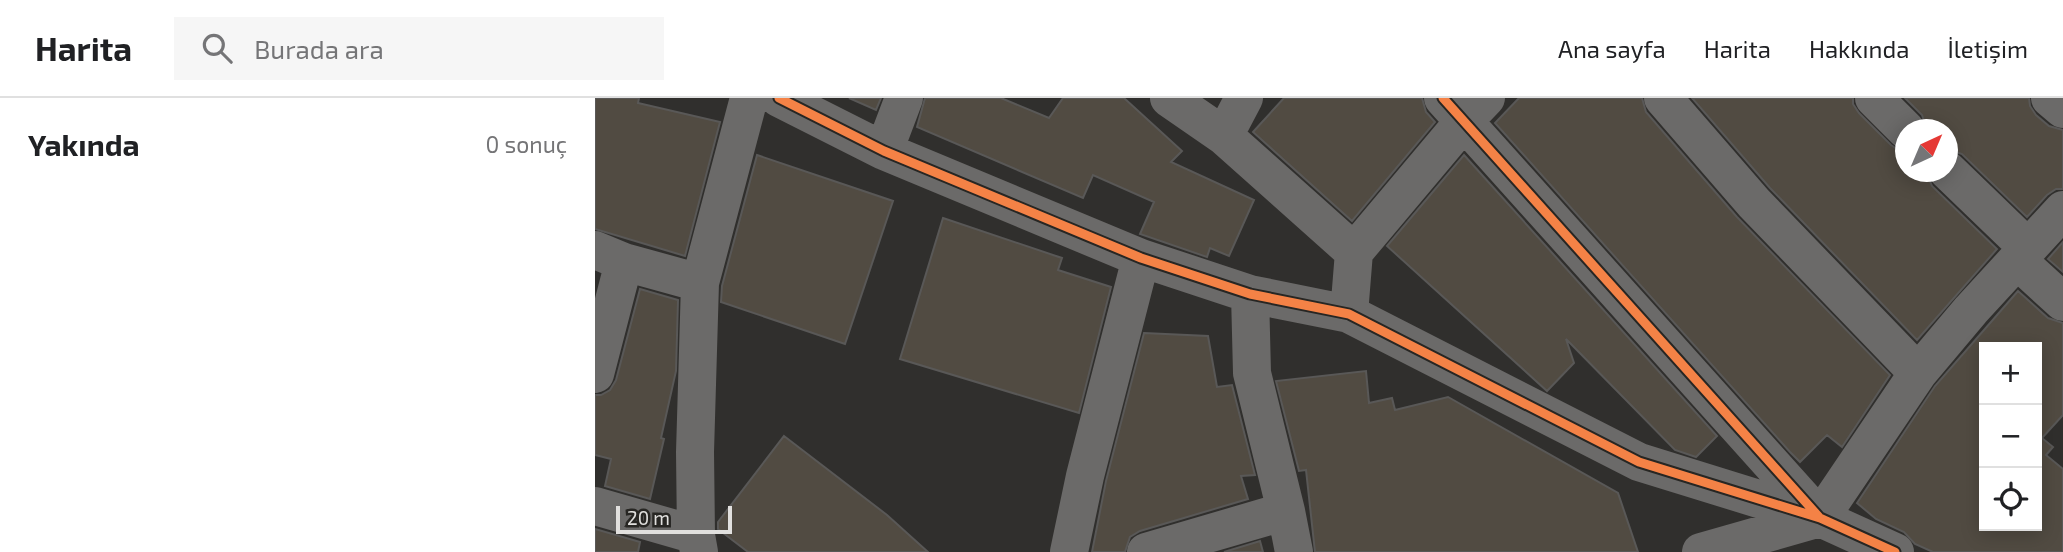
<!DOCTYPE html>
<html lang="tr">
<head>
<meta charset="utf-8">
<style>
	body { margin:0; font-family:"Exo 2",sans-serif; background:#f6f6f6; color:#202124 }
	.controls { position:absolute; right:21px; bottom:21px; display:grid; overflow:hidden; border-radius:0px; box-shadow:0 4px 18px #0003 }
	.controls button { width:63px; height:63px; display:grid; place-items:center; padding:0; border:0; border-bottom:2px solid #e0e0e0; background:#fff; color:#202124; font:35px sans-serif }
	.compass { position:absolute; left:1300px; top:21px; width:63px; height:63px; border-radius:50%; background:#fff; box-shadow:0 4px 18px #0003; rotate:44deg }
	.scale { position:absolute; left:21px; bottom:18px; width:116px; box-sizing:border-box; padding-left:7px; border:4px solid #e1e0de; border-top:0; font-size:19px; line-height:24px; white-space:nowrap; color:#e1e0de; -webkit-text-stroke:5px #272623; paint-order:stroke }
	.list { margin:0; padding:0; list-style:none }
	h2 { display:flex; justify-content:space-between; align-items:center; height:91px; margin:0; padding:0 28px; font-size:30px }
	h2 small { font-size:23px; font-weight:400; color:#757577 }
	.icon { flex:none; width:38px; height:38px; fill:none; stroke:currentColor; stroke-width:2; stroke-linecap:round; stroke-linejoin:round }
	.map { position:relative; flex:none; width:1468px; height:454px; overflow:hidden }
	header { display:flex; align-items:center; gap:42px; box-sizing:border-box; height:98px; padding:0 35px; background:#fff; border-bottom:2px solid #e0e0e0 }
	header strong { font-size:33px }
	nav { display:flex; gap:38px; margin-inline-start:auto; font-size:24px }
	.search { width:490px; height:63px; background:#f6f6f6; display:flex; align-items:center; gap:18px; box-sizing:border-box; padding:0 24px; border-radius:0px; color:#757577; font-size:26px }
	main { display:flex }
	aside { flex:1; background:#fff }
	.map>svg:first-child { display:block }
</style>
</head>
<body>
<header>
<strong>Harita</strong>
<div class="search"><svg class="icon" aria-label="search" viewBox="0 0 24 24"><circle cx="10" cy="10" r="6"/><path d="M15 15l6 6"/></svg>Burada ara</div>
<nav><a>Ana sayfa</a><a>Harita</a><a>Hakkında</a><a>İletişim</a></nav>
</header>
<main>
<aside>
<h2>Yakında<small>0 sonuç</small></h2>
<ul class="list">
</ul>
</aside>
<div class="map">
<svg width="1468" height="454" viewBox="0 0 1468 454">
	<rect width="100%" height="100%" fill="#302f2d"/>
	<!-- building -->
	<path fill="#514b42" stroke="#595857" stroke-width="2" fill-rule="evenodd" d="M0 0H44L43 5 125 24 90 158 0 131Z
		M254 0H286L281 12Z
		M330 0H406L454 20 468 0H529L587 53 576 64 659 102 634 158 615 150 612 159 545 136 559 104 498 77 488 100 322 29Z
		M689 0H827L831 14 840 24 757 123 658 34Z
		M924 0H1047L1051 14 1142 119 1295 277 1247 349 1232 337 1205 364 1195 354 900 25Z
		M1097 0H1258V6L1264 15 1296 47 1305 53H1311V74H1331L1337 88 1402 151 1322 242 1175 90Z
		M1310 0H1434L1435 8 1441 17 1454 28 1468 32V91H1461L1452 97 1432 119 1367 56 1353 51V32H1332L1327 17Z
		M162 57 298 103 250 246 126 204 127 188Z
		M869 57 1122 338 1101 359 1080 352 971 241 979 265 952 293 792 148Z
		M348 120 467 160 463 172 516 189 484 315 305 261Z
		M1468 144V174L1453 161Z
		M45 191 83 202 81 273 66 340 69 341 55 401 10 388 16 361 0 357V297H6L15 292 21 282Z
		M1423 193 1453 220 1468 225V317L1447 340 1458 349 1451 357 1468 371V454H1338L1320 446 1309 434 1281 421 1262 405 1340 288ZM1389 249H1442V428H1389Z
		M549 235 613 238 622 289 637 287 660 377 646 378 653 401 545 433 535 439 530 454H497L511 383Z
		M771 273 774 305 797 300 800 312 853 299 1023 395 1043 454H720L711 372 704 373 681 283Z
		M189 338 292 417 333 454H153L123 431V424Z
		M0 431 45 444 43 454H0Z
		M665 443 668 454H629Z"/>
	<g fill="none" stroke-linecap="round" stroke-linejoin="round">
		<!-- minor -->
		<path stroke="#6b6a69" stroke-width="38" d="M184 0 289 53 546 160 655 196 754 216 1044 364 1225 420 1300 454
			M574 0 629 38 759 154 754 216
			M848 0 1225 420
			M1068 0 1159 105 1323 275
			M1279 0 1311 32
			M1455 0 1468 11
			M629 38 649 0
			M289 53 309 0
			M1352 72 1433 150
			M0 152 29 164 105 185
			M759 154 870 22 891 0
			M1422 162 1468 204
			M655 196 657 275 691 413 699 454
			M0 276 29 164
			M0 408 101 437
			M104 454 101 437 100 354 105 185 154 0
			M474 454 490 378 546 160
			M551 454 691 413
			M1106 454 1225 420 1323 275 1376 212 1468 112"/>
		<defs>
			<path id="cycleway" d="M184 0 289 53 546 160 655 196 754 216 1044 364 1225 420 1300 454
				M848 0 1224 419"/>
		</defs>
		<!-- cycleway casing -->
		<use href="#cycleway" stroke="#272623" stroke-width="13"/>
		<!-- cycleway -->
		<use href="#cycleway" stroke="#f48246" stroke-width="9"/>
	</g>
</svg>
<div class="controls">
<button>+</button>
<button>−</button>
<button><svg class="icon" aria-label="locate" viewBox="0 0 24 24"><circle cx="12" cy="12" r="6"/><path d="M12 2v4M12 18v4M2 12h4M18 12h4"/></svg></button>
</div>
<svg class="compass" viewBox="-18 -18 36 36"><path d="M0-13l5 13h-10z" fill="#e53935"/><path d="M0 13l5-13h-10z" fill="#757577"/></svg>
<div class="scale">20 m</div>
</div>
</main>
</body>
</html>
